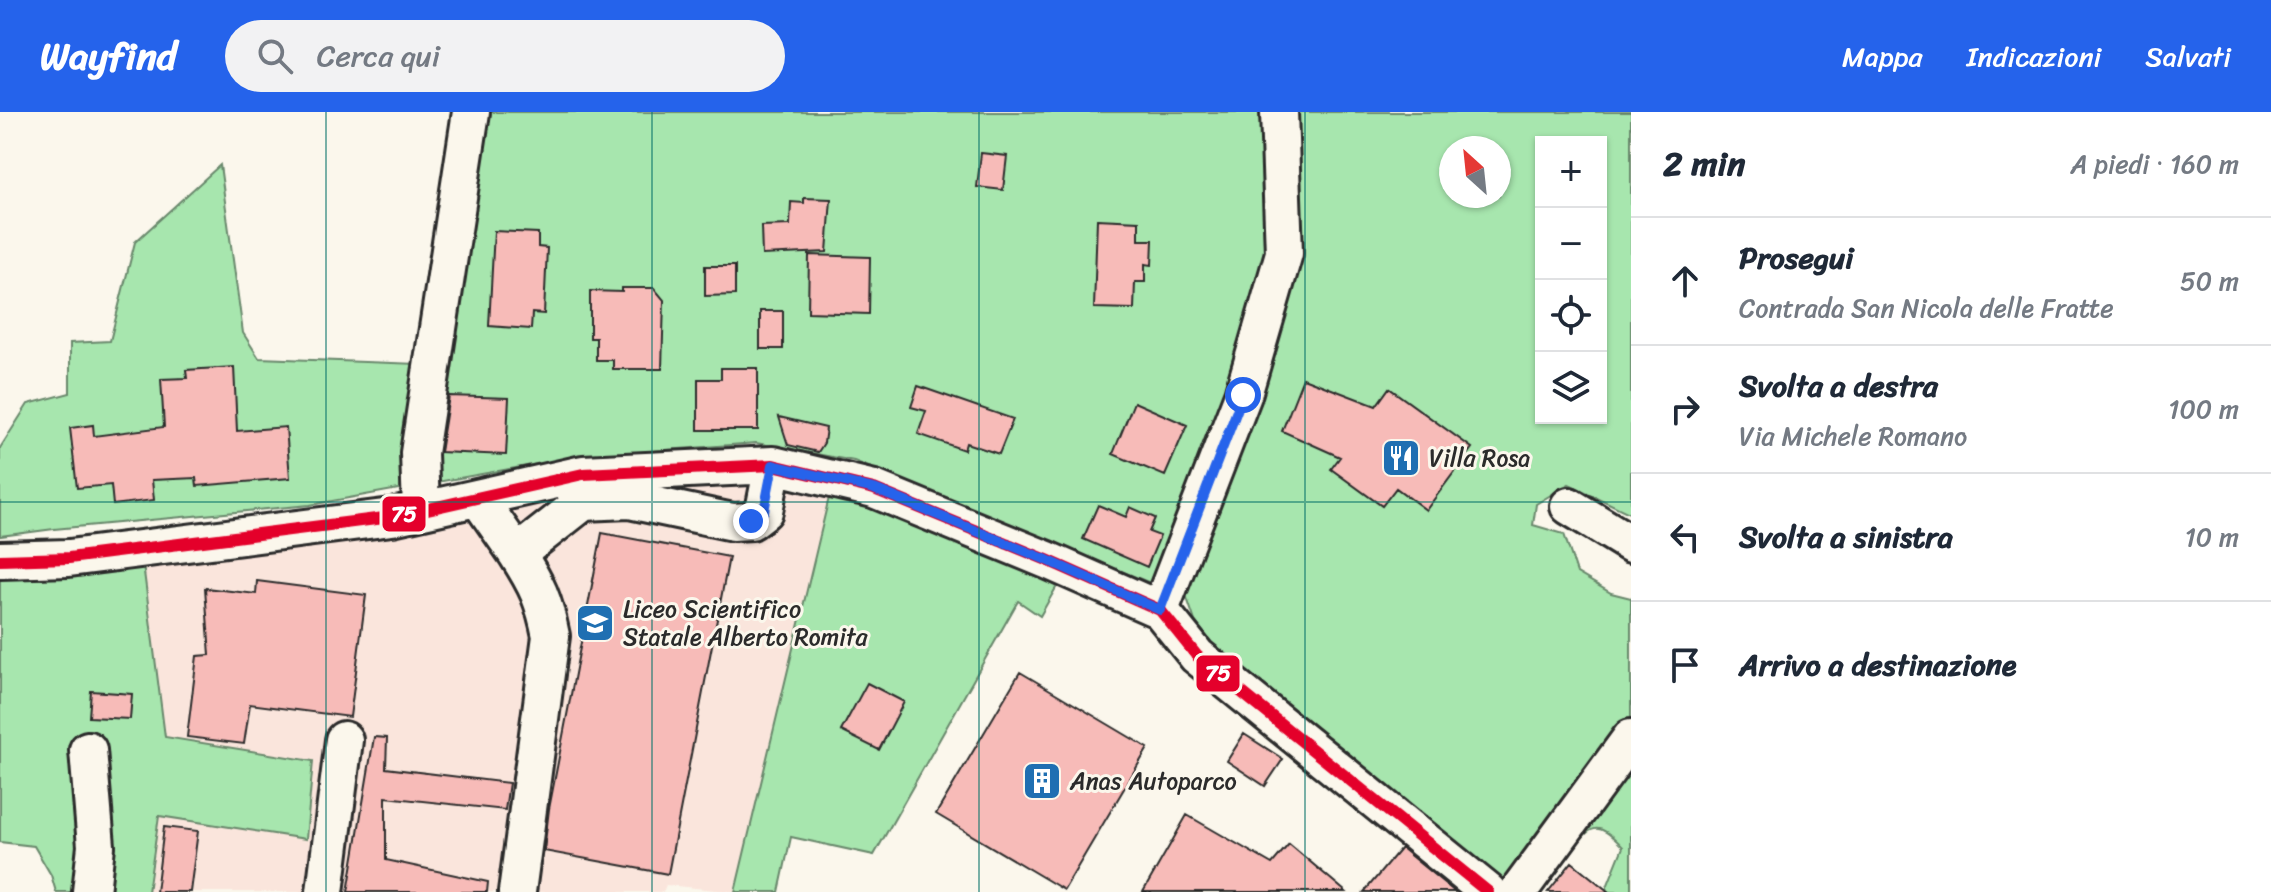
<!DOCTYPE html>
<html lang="it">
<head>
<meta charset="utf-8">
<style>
	body { margin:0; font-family:Sriracha,sans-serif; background:#f2f2f3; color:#1f2937 }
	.controls { position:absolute; right:24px; top:24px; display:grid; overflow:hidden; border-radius:0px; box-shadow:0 2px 6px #0004 }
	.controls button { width:72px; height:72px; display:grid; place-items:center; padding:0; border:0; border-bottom:2px solid #e0e1e3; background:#fff; color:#1f2937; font:40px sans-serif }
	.compass { position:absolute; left:1439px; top:24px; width:72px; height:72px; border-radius:50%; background:#fff; box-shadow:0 2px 6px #0004; rotate:333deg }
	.stop { position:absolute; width:24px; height:24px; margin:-18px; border:6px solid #2563eb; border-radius:50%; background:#fff }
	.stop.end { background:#2563eb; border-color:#fff; box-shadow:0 2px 8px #0008 }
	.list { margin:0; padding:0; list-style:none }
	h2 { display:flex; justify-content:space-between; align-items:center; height:104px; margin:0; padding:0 32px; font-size:34px }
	h2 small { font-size:26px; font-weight:400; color:#747a83 }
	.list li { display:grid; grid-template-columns:52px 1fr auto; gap:24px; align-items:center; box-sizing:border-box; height:128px; padding:0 32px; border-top:2px solid #e0e1e3 }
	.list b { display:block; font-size:30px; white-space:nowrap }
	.list p { margin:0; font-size:26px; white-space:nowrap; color:#747a83 }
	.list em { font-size:26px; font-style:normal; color:#747a83 }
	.icon { flex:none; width:44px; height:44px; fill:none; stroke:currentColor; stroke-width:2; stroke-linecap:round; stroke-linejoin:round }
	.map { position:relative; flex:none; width:1631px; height:780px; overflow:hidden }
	header { display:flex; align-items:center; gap:48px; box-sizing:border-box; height:112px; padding:0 40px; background:#2563eb; color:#fff }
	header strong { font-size:38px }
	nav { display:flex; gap:44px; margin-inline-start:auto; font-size:28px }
	.search { width:560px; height:72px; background:#f2f2f3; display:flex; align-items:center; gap:20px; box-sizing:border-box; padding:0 28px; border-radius:44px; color:#747a83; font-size:30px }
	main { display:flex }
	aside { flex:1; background:#fff }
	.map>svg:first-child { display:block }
</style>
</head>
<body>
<header>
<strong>Wayfind</strong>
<div class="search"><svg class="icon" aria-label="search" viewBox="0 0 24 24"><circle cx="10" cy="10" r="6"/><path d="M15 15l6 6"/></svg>Cerca qui</div>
<nav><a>Mappa</a><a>Indicazioni</a><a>Salvati</a></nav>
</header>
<main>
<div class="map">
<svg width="1631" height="780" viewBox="0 0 1631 780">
	<rect width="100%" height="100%" fill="#fbf7ec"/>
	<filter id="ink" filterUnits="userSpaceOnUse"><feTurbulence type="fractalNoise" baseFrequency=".0125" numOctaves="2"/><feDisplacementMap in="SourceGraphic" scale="16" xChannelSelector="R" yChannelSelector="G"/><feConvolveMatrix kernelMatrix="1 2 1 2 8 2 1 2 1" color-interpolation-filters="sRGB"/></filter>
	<g filter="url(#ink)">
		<!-- built -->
		<path fill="#fae5dc" d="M753 367 831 377 735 780 666 773 663 780H148L159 703 313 650 165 626 143 452 306 435 405 411 581 381Z"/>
		<!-- green -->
		<path fill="#a7e6ae" stroke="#69886c" stroke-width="2" fill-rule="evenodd" d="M457 0H1631V402L1569 372 1536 392 1533 413 1564 422 1577 461 1611 481 1631 486V610L1509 773 1214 534 1195 509 1187 486 854 349 756 331 576 345 310 393 54 417 0 424V336L28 292 70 281V231L110 229 135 130 220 53 243 221 259 246 418 252ZM1541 30H1601V306H1541ZM1451 36H1499V84H1451Z
			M831 377 1061 467 1040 504 1018 489 874 743 791 725 779 780H735Z
			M143 452 165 625 313 649 306 727 159 704 148 780H56L51 763 34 734 0 730V461Z
			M1631 644V780H1605L1623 735C1596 707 1591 713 1569 742L1563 734Z"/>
		<!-- building -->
		<path fill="#f7bbb8" stroke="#2b2b2b" stroke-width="2" d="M981 41 1007 44 1003 78 977 75Z
			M804 86 831 87 827 140 762 143 761 114 790 113 791 90 804 91Z
			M1097 107 1139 109V128H1153L1152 153 1145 152V170H1135L1134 197 1094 196Z
			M494 119 538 121V135L547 136 544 202 532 201 531 217 489 214Z
			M809 143 870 145 869 202 808 200Z
			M705 154H735V183L705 184Z
			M622 176H654L664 188 662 257H613V248H596V226H590V179L622 180Z
			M760 199H783V237H760Z
			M234 255 237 319 286 315 290 366 197 374 196 366 152 368 154 388 113 393 111 373 77 376 70 316 93 313 94 324 164 315 161 267 187 266 186 258Z
			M721 256H758V318H698V267H721Z
			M1303 266 1376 294 1389 276 1472 336 1426 398 1396 376 1382 394 1331 357 1340 345 1282 319Z
			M918 274 1013 307 999 342 966 331 964 338 918 322 926 299 911 295Z
			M449 284 509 286 506 343 440 340Z
			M1134 290 1187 313 1165 364 1113 342Z
			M779 305 826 316 824 331 818 340 788 333Z
			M1098 393 1126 405 1130 395 1155 406 1149 420 1160 424 1147 455 1083 427Z
			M602 421 729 445 668 762 544 739 549 697Z
			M257 469 366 483 350 605 250 592 244 632 187 625 197 544 210 543 205 476 256 482Z
			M1020 560 1148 636 1064 778 936 702Z
			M867 571 904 590 879 638 841 619Z
			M91 579 132 582 130 607 89 605Z
			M1244 622 1283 647 1265 674 1227 649Z
			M374 625 387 626 386 656 509 671 505 698 386 685V748L488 770 487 780H348Z
			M1187 703 1272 752 1289 732 1346 780H1143Z
			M164 715 198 719 190 780H156Z
			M1401 736 1455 780H1364Z
			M1572 750 1609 780H1548Z"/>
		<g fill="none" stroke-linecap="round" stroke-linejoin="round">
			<defs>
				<path id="minor" d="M478 386 517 442
					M1569 394 1631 432
					M421 398 419 341 471 0
					M0 448 69 446 392 405 583 362 773 353 874 377 1047 448 1160 498 1197 544 1488 780
					M1160 498 1243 283 1284 141 1279 0
					M88 638 96 734 91 780
					M325 780 344 628
					M517 780 551 524C544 488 537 473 517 442L583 390 629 388 733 410 751 409 764 399 773 353
					M1518 780 1631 626"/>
			</defs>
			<!-- minor casing -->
			<use href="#minor" stroke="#2b2b2b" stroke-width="42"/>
			<!-- minor -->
			<use href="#minor" stroke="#fbf7ec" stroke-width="36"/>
			<defs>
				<path id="bus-1" d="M0 448 69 446 392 405 583 362 773 353 874 377 1047 448 1160 498 1197 544 1488 780"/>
			</defs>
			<!-- bus-1 casing -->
			<use href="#bus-1" stroke="#fbf7ec" stroke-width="18"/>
			<!-- bus-1 -->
			<use href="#bus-1" stroke="#e4002b" stroke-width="12"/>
		</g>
	</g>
	<g fill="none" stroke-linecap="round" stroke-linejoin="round" filter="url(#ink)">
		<!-- route -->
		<path stroke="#2563eb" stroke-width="10" d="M751 409 764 399 773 353 874 377 1047 448 1160 498 1243 283"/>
	</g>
	<!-- grid -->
	<path fill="none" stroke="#0f766e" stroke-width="2" stroke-opacity="0.55" d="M326 0V780M652 0V780M979 0V780M1305 0V780M0 390H1631"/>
	<!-- icons -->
	<defs>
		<symbol id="restaurant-square" viewBox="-11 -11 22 22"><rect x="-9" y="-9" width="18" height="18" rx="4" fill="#1f6fb2" stroke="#fbf7ec"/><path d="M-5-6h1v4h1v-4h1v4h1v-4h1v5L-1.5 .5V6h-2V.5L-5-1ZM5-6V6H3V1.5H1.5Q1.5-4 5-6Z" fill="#fff"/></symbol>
		<symbol id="school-square" viewBox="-11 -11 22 22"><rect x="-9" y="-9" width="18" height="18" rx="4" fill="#1f6fb2" stroke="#fbf7ec"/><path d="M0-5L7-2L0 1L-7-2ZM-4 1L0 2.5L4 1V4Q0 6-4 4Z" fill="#fff"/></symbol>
		<symbol id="building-square" viewBox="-11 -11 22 22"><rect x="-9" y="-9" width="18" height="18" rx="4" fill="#1f6fb2" stroke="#fbf7ec"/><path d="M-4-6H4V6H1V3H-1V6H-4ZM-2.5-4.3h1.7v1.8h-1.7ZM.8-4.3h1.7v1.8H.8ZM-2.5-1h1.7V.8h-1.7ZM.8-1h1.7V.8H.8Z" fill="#fff"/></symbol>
	</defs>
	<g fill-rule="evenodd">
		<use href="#restaurant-square" x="1379" y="324" width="44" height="44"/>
		<use href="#school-square" x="573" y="489" width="44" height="44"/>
		<use href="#building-square" x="1020" y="647" width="44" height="44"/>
	</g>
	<g text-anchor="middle" stroke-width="6" stroke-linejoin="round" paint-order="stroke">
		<!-- poi labels -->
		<g font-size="24" fill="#2b2b2b" stroke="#fbf7ec" text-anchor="start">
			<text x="1429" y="354">Villa Rosa</text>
			<text x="623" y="505">Liceo Scientifico<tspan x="623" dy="28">Statale Alberto Romita</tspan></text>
			<text x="1070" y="677">Anas Autoparco</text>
		</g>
	</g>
	<g stroke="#fbf7ec" stroke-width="3">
		<rect x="381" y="383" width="46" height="38" rx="8" fill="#e4002b"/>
		<rect x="1195" y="542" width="46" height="39" rx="8" fill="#e4002b"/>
	</g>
	<g font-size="22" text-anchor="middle" font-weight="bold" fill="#fff">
		<text x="404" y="410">75</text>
		<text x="1218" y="569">75</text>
	</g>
</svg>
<div class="controls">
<button>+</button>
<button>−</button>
<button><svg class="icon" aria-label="locate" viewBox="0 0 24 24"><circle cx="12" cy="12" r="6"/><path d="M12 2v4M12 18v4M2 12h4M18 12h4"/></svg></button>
<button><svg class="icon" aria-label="layers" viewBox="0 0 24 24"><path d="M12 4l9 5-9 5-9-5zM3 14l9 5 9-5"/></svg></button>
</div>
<svg class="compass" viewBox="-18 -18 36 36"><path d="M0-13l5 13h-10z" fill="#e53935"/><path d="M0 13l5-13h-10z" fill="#747a83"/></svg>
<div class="stop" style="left:1243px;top:283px"></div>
<div class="stop end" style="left:751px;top:409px"></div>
</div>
<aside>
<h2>2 min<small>A piedi · 160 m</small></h2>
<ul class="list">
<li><svg class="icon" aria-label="ahead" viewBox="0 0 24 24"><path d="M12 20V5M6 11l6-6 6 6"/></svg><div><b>Prosegui</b><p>Contrada San Nicola delle Fratte</p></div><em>50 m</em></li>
<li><svg class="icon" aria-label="right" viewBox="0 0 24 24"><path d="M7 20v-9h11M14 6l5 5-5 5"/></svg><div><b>Svolta a destra</b><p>Via Michele Romano</p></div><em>100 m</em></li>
<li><svg class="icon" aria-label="left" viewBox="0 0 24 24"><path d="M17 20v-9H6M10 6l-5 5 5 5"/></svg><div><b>Svolta a sinistra</b></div><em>10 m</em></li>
<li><svg class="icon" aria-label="arrive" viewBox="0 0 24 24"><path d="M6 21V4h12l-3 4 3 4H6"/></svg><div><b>Arrivo a destinazione</b></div></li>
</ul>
</aside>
</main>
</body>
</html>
